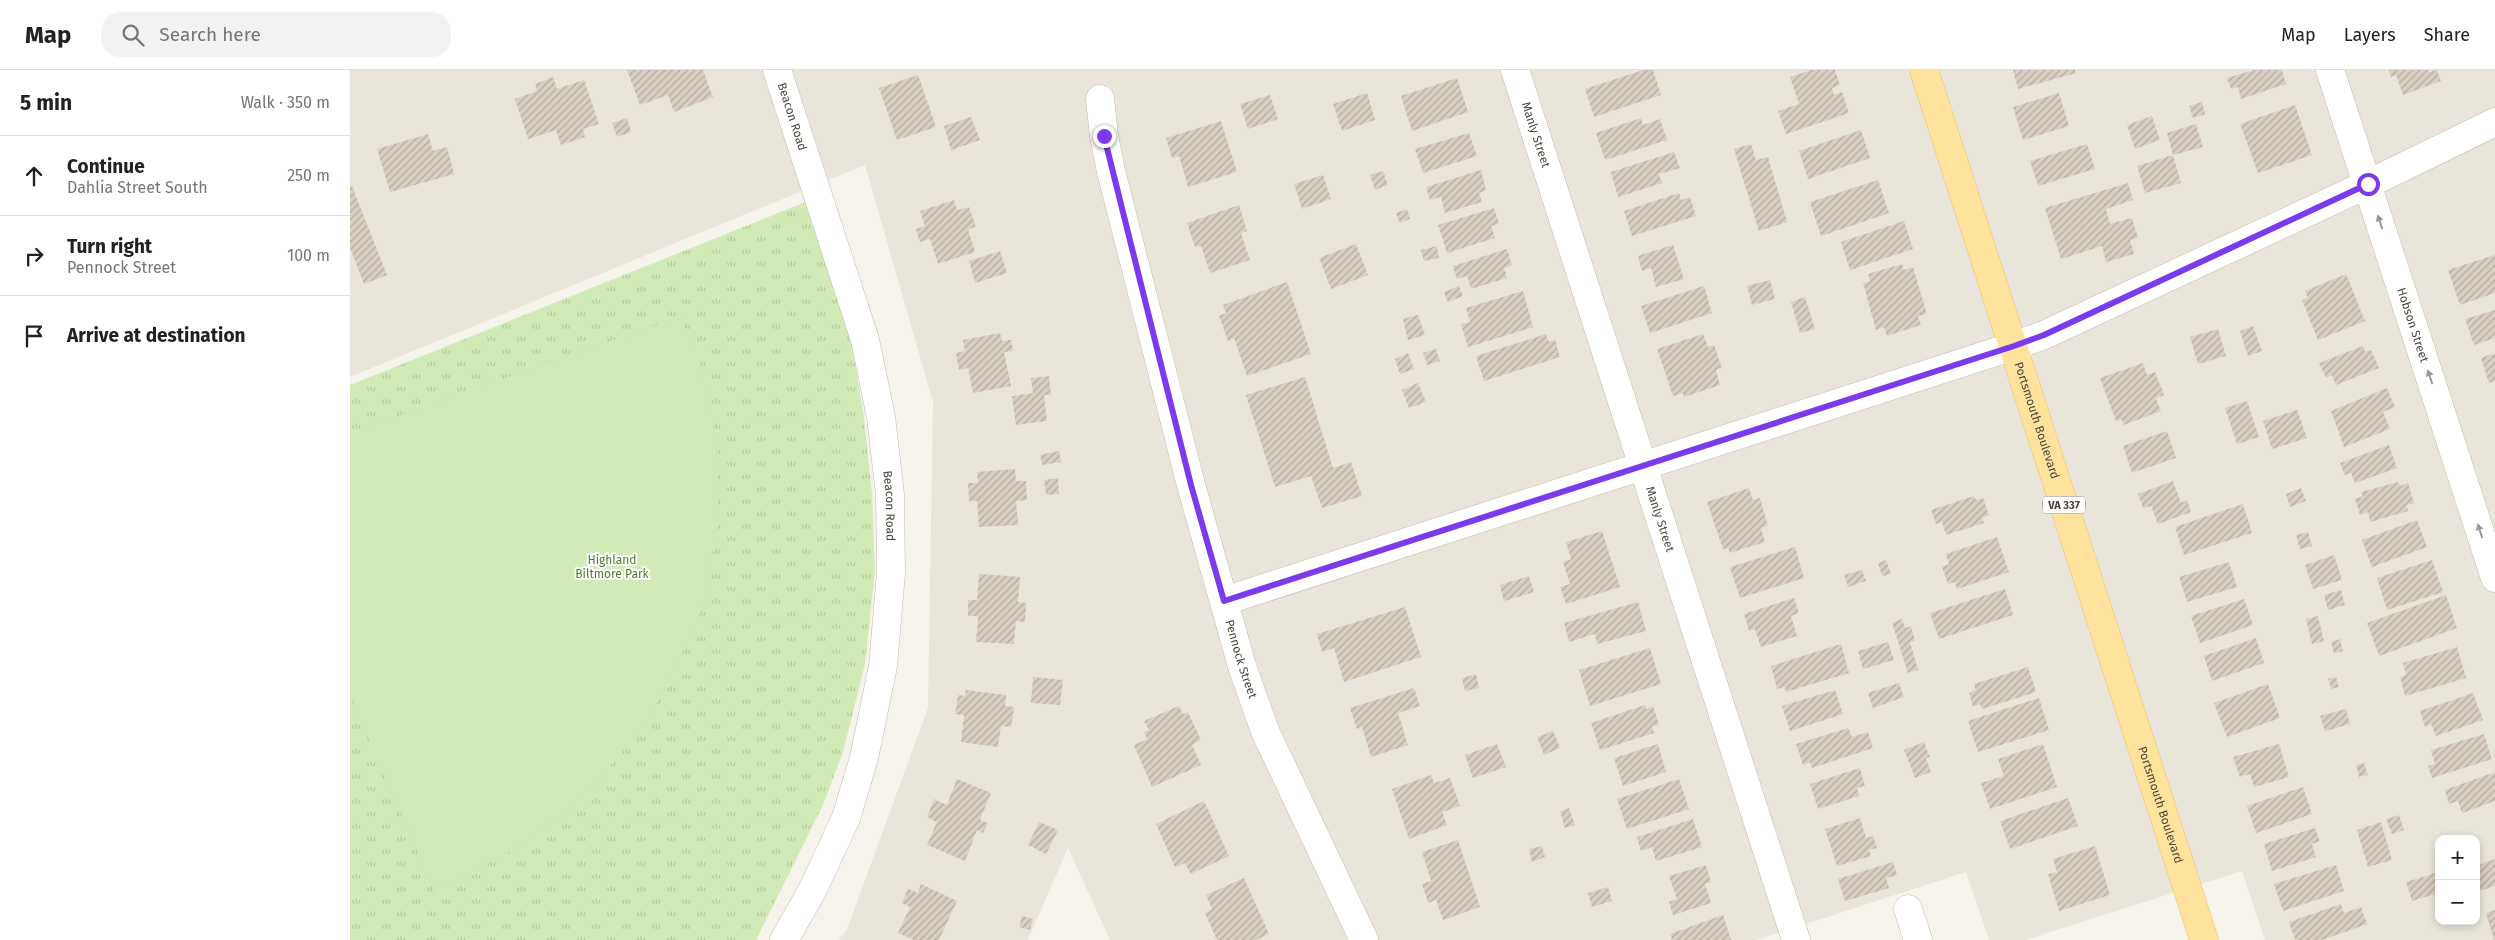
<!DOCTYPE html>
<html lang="en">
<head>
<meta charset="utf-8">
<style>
	body { margin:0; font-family:"Fira Sans",sans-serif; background:#f2f2f2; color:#202124 }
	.controls { position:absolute; right:15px; bottom:15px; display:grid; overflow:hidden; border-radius:10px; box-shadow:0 2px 8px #0003 }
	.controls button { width:45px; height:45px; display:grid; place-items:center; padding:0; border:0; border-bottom:1px solid #e0e0e0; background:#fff; color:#202124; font:25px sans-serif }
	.stop { position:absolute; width:15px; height:15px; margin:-11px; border:4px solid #7c3aed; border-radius:50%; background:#fff }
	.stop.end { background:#7c3aed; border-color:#fff; box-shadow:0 1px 5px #0008 }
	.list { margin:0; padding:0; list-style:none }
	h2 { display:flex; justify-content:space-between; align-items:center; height:65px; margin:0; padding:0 20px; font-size:21px }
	h2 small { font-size:16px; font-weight:400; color:#757577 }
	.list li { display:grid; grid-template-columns:32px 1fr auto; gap:15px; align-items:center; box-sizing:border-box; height:80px; padding:0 20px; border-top:1px solid #e0e0e0 }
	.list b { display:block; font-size:19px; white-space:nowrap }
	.list p { margin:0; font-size:16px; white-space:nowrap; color:#757577 }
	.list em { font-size:16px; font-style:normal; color:#757577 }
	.icon { flex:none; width:28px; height:28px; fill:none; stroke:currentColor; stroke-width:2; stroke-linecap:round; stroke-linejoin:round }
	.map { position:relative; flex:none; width:2145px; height:870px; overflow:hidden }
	header { display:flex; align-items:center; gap:30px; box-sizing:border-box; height:70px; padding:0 25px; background:#fff; border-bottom:1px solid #e0e0e0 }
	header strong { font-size:24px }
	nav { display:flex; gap:28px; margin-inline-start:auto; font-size:18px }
	.search { width:350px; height:45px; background:#f2f2f2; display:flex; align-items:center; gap:12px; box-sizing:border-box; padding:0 18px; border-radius:20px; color:#757577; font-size:19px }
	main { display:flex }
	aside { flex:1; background:#fff }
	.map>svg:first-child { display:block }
</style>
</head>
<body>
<header>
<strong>Map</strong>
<div class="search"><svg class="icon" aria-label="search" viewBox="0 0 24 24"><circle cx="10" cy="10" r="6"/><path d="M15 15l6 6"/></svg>Search here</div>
<nav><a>Map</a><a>Layers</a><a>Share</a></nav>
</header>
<main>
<aside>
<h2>5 min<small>Walk · 350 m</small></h2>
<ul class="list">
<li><svg class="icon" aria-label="ahead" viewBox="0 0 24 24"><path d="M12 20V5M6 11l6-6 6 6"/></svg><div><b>Continue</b><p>Dahlia Street South</p></div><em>250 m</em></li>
<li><svg class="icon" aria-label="right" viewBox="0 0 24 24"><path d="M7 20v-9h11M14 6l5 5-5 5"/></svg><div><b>Turn right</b><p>Pennock Street</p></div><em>100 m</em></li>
<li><svg class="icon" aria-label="arrive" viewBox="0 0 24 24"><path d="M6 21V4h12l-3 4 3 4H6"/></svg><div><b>Arrive at destination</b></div></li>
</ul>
</aside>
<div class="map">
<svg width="2145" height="870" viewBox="0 0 2145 870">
	<defs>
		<pattern id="grass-tufts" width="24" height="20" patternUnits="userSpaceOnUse" patternTransform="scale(1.25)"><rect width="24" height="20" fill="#d2eab5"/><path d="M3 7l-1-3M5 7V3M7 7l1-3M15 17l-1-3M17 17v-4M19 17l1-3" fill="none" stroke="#b6ca9c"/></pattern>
		<pattern id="building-hatch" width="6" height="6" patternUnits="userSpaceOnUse" patternTransform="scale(1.25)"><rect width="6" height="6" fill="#d8cfc1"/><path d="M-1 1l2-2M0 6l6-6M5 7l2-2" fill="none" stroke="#b1aa9e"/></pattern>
	</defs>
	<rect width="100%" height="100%" fill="#f6f3ec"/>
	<!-- residential -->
	<path fill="#eae5da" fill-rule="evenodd" d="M0 0H2145V870H1915L1892 801 1675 870H1639L1616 802 1406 870H760L718 778 678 870H489L497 859 578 638 583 332 515 95 0 307ZM2089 769H2126V851H2089Z"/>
	<!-- grass -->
	<path fill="url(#grass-tufts)" d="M458 131 501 270 514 347 522 424 525 500 515 594 493 682 473 735 406 870H0V315Z"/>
	<!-- pitch -->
	<path fill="#d2eab5" d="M329 247 348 284 366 371 368 410 367 457 354 533 326 597 295 654 252 706 209 747 163 780 85 822 0 624V363Z"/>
	<!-- building -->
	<path fill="url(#building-hatch)" d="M277 0H353L363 27 324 42 318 25 290 35Z
		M1293 0H1303L1311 25 1244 47 1235 19Z
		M1461 0H1485L1490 15 1482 18 1484 25 1492 22 1499 43 1436 64 1428 41 1449 34 1440 7Z
		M1663 0H1725L1726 3 1668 19Z
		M1904 0H1932L1936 14 1891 29 1888 17 1881 19 1877 8Z
		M2039 0H2078L2079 2 2087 0 2091 11 2053 25 2046 5 2041 7Z
		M568 5 586 57 547 70 529 18Z
		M203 7 207 19 234 10 249 54 233 59 235 67 211 75 206 60 178 69 165 29 187 21 185 14Z
		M1107 8 1118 42 1062 61 1051 26Z
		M1017 23 1025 50 992 61 983 34Z
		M1709 23 1719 56 1673 70 1663 37Z
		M920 25 928 49 898 59 890 34Z
		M1852 32 1855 44 1843 48 1839 36Z
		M1945 35 1962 85 1908 103 1890 54Z
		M1802 46 1810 70 1785 79 1777 55Z
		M621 47 630 70 601 80 594 56Z
		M277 48 281 62 267 67 262 53Z
		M1291 48 1293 55 1310 49 1317 70 1255 90 1246 63Z
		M871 51 887 102 838 117 829 86 822 88 816 68Z
		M1846 54 1853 77 1823 85 1831 113 1795 123 1787 96 1823 85 1817 63Z
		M1511 60 1520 88 1458 109 1449 81Z
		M1119 63 1127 86 1073 103 1065 79Z
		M78 64 83 81 97 77 104 104 40 122 27 79Z
		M1401 74 1406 90 1418 87 1437 152 1409 161 1384 79Z
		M1737 74 1745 99 1688 116 1680 91Z
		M1324 82 1330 98 1309 104 1312 113 1268 127 1261 102Z
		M1131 100 1136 120 1129 123 1132 132 1095 143 1091 127 1080 130 1076 117Z
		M1033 101 1038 115 1025 120 1020 105Z
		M973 105 981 129 952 139 944 114Z
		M1528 110 1539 143 1471 166 1460 132Z
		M1778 113 1783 130 1756 139 1760 154 1782 148 1788 168 1780 170 1784 184 1756 192 1752 176 1711 189 1695 138Z
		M2 116 37 205 14 214 0 178V117Z
		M1329 123 1331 130 1340 127 1346 146 1282 166 1274 141Z
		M604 130 607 140 619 137 626 157 618 159 625 182 588 194 580 169 570 172 566 159 575 156 570 141Z
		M889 135 897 161 891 163 900 190 860 203 851 176 845 177 837 153Z
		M1144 138 1149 154 1141 156 1145 168 1097 183 1088 155Z
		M1057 139 1060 149 1050 153 1046 143Z
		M1554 151 1563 179 1500 200 1491 172Z
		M1006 174 1018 205 981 219 969 188Z
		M1323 175 1334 209 1306 217 1301 198 1292 201 1288 186Z
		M1087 176 1089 188 1074 191 1071 180Z
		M1157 179 1162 195 1154 198 1157 208 1121 219 1117 206 1107 209 1103 196Z
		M650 181 657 203 625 213 619 191Z
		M2145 185V223L2110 235 2098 200Z
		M1552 194 1554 200 1563 197 1577 244 1568 246 1571 255 1537 266 1534 257 1526 260 1513 213 1520 211 1518 204Z
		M1996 204 2015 251 1968 270 1952 230 1958 228 1955 221Z
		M1420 210 1425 229 1402 235 1397 216Z
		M937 212 961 284 897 306 884 268 878 271 869 246 876 243 873 235Z
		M1109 216 1113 226 1098 232 1094 222Z
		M1354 216 1362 243 1300 263 1291 236Z
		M1173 221 1183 257 1118 277 1111 254 1120 252 1116 238Z
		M1455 227 1465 259 1450 263 1441 232Z
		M2145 240V268L2124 275 2115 249Z
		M1068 245 1075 265 1058 270 1053 249Z
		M1903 256 1912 281 1898 286 1890 261Z
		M1868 259 1876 286 1848 294 1840 267Z
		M650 263 652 271 661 270 663 281 654 282 661 316 623 323 618 298 609 300 606 283 615 281 613 270Z
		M1196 264 1199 272 1205 270 1210 287 1134 311 1126 286Z
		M1353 264 1358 277 1364 275 1372 298 1366 300 1370 315 1334 327 1333 323 1323 326 1307 279Z
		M2013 276 2015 282 2021 280 2029 298 1986 315 1982 305 1976 308 1969 293Z
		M1086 279 1090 291 1077 295 1073 283Z
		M1058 283 1064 299 1050 304 1045 289Z
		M2145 283V311L2139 313 2131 288Z
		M1793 293 1797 305 1805 302 1814 325 1806 328 1811 341 1774 355 1771 349 1766 351 1750 308Z
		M699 306 701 325H694L697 351 666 355 662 326 683 323 681 308Z
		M955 307 983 398 1001 392 1012 426 972 438 961 406 925 417 896 325Z
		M1068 313 1076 332 1059 338 1052 320Z
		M2037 318 2045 337 2033 342 2040 359 1994 377 1981 341Z
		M1897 331 1909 367 1887 374 1875 338Z
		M1947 340 1957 368 1922 379 1913 351Z
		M1817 361 1826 388 1782 403 1773 376Z
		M2039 375 2047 398 2005 413 2001 403 1995 405 1990 393Z
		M709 381 711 392 692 395 690 385Z
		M665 399 666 411H676L677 430 666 431 668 455 629 457 627 431H619L618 413H628L627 402Z
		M708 408 709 424 696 425 694 410Z
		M1823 411 1831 433 1837 430 1841 442 1808 454 1801 436 1793 438 1788 424Z
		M2048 412 2050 416 2058 413 2064 433 2057 435 2058 441 2020 452 2018 442 2010 445 2005 429 2013 426 2011 422Z
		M1399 418 1403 430 1410 428 1418 456 1411 458 1415 472 1380 483 1378 478 1373 479 1357 432Z
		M1951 418 1956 431 1940 437 1936 424Z
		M1624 426 1626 430 1633 428 1639 445 1632 448 1634 453 1596 465 1592 452 1586 454 1581 440Z
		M1893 434 1902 463 1834 485 1825 457Z
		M2067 450 2077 477 2022 497 2012 470Z
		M1252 461 1270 517 1216 534 1210 517 1220 514 1213 492 1221 489 1216 472Z
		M1958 462 1962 476 1950 479 1946 465Z
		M1647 467 1659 502 1607 519 1605 512 1598 514 1592 497 1599 494 1596 484Z
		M1445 477 1454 508 1390 528 1380 497Z
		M1984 485 1992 510 1963 519 1955 495Z
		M1536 490 1541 504 1532 506 1528 493Z
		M2082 490 2093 522 2037 540 2027 508Z
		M1879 492 1887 517 1837 532 1829 507Z
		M1512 500 1516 511 1498 517 1494 505Z
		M629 504 670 507 668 532 676 533 675 552 666 551 664 574 626 572 628 546H618V530H627Z
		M1179 506 1184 522 1154 531 1150 515Z
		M1655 519 1663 545 1589 569 1580 543Z
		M1991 520 1995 535 1978 540 1974 525Z
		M2096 525 2107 558 2029 586 2017 553Z
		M1444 528 1449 543 1441 546 1447 566 1411 577 1405 559 1399 561 1394 544Z
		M1894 529 1903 555 1850 573 1841 546Z
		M1288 532 1296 561 1247 574 1245 564 1219 572 1214 553Z
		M1055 537 1071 587 994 612 984 578 972 582 967 564Z
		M1968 546 1974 571 1962 574 1956 549Z
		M1552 549 1555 558 1561 556 1565 571 1560 572 1568 600 1558 603 1542 553Z
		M1906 568 1914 593 1862 611 1854 586Z
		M1990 569 1993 581 1984 583 1981 572Z
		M1538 572 1544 590 1513 599 1508 581Z
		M1491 574 1499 603 1436 622 1435 617 1427 619 1421 596Z
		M2107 577 2116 608 2055 626 2050 607 2056 605 2053 593Z
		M1300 578 1311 614 1240 636 1229 600Z
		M1678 597 1686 622 1632 639 1630 634 1623 637 1619 623 1626 620 1624 614Z
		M1126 604 1129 618 1115 621 1112 608Z
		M683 607 713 610 710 635 681 633Z
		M1986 607 1989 617 1981 619 1978 609Z
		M1549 613 1554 627 1523 638 1518 623Z
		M1918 614 1930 648 1877 667 1864 633Z
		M1064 618 1070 636 1048 643 1058 675 1021 687 1012 657 1007 659 1000 638Z
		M616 620 656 625 655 636 664 637 661 657 651 656 648 677 611 672 614 645 605 644 608 625 615 626Z
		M1485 620 1493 644 1440 661 1432 636Z
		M2123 623 2133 650 2086 666 2081 654 2075 657 2070 641Z
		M1689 628 1699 660 1628 682 1618 651Z
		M1295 635 1296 639 1303 636 1309 655 1302 656 1304 663 1250 680 1241 653Z
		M829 636 833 644 838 642 851 670 842 675 851 695 802 717 784 675 797 669 794 662 799 660 794 651Z
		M1996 639 2000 654 1975 661 1970 646Z
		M1498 658 1502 667 1518 662 1523 678 1462 698 1460 692 1453 695 1446 674Z
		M1203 661 1210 678 1194 685 1187 667Z
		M2134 664 2142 689 2082 708 2078 696 2085 694 2081 680Z
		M1574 672 1580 687 1576 688 1581 702 1565 708 1554 680Z
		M1147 674 1156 697 1123 708 1115 685Z
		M1308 674 1316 702 1273 716 1264 688Z
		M1693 674 1707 717 1640 739 1631 713 1654 706 1648 689Z
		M1929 674 1939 707 1904 717 1900 704 1890 707 1883 687Z
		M2014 693 2018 705 2009 707 2006 695Z
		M1510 698 1515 716 1507 718 1509 726 1468 739 1460 714Z
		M2145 702V731L2112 743 2108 731 2099 734 2095 720Z
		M1081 705 1084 713 1100 708 1110 736 1092 742 1097 755 1059 769 1042 719Z
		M607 709 641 723 630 750 638 753 633 763 627 760 615 791 577 775 587 752 577 747 584 729 597 735Z
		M1329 709 1339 739 1277 759 1267 729Z
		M1953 717 1962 744 1906 763 1897 736Z
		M1718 728 1728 756 1660 779 1650 751Z
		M854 731 879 786 841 804 835 793 825 797 806 754Z
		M1219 738 1225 755 1215 758 1210 741Z
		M2049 745 2054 760 2042 764 2036 749Z
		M1510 748 1516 768 1523 766 1527 778 1519 780 1521 786 1487 796 1475 759Z
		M1343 749 1352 777 1306 791 1302 777 1291 781 1287 767Z
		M689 752 708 760 696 784 678 775Z
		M2031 752 2042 790 2018 797 2007 760Z
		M1965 758 1970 771 1962 774 1966 787 1922 801 1914 774Z
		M1108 770 1130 837 1093 850 1086 830 1078 833 1072 814 1081 811 1072 782Z
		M1192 776 1195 787 1182 792 1179 779Z
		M1745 776 1760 825 1709 841 1698 804 1707 802 1703 789Z
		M2145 789V816L2126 822V796Z
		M1543 792 1547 805 1536 808 1539 818 1495 831 1488 809Z
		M1356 795 1361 812 1355 814 1361 833 1323 845 1319 832 1327 829 1319 806Z
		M1986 795 1994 821 1933 841 1924 814Z
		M2086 803 2089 823 2062 831 2056 812Z
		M894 808 919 864 906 870H867L855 843 862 839 856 825Z
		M571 814 607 831 589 870H564L548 863 560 837 552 833 558 819 568 823Z
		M1258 817 1262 831 1242 837 1238 823Z
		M1991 834 1994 843 2011 837 2017 854 1972 870H1945L1939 852Z
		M2145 840V870H2144L2136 843Z
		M1373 845 1381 870H1322L1320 864Z
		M672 846 683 849 680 860 669 857Z"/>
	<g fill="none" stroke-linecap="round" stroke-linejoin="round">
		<defs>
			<g id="minor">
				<path id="s1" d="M427 0 515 270 531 347 540 425 541 503 533 596 514 688 496 748 462 821 434 870"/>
				<path id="s2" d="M1165 0 1446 870"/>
				<path id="s3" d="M1980 0 2145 508"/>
				<path id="s4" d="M750 29 754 66 761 101 841 415 892 596 915 661 1014 870"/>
				<path d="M874 531 1664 276 1694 265 2018 114 2145 52"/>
				<path d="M1558 839 1568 870"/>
			</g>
			<g id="major">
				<path id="s5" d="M1574 0 1854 870"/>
			</g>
		</defs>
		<!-- minor casing -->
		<use href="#minor" stroke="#c2bbae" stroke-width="29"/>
		<!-- major casing -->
		<use href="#major" stroke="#e6c16a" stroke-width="29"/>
		<!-- minor -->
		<use href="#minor" stroke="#fff" stroke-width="28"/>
		<!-- major -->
		<use href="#major" stroke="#ffe39c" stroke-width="28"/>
	</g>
	<!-- one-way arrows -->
	<defs><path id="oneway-solid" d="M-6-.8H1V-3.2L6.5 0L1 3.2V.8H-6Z" transform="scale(1.25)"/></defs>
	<g fill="#9c9892">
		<use href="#oneway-solid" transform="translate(2030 152) rotate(-108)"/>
		<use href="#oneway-solid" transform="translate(2080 307) rotate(-108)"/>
		<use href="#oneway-solid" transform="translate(2130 461) rotate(-108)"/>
	</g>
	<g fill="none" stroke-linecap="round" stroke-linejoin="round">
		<!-- route -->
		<path stroke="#7c3aed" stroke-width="6" d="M754 66 841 415 874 531 1664 276 1694 265 2018 114"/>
	</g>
	<g text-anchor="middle" stroke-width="4" stroke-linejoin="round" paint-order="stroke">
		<!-- shield labels -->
		<rect fill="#fff" stroke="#817c74" stroke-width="1" x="1693" y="426.5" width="42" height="17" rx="4"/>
		<g font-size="11" font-weight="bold" fill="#4b4439">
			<text x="1714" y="439">VA 337</text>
		</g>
		<!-- street labels -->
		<g font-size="12" fill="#4b4439" stroke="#fff">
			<text dy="4" stroke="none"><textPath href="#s1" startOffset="49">Beacon Road</textPath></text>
			<text dy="4" stroke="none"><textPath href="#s2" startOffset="68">Manly Street</textPath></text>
			<text dy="4" stroke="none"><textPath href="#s3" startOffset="268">Hobson Street</textPath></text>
			<text dy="4" stroke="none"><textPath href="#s5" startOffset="368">Portsmouth Boulevard</textPath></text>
			<text dy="4" stroke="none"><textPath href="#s1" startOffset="452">Beacon Road</textPath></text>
			<text dy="4" stroke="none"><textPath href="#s2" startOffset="472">Manly Street</textPath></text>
			<text dy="4" stroke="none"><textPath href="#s4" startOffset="578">Pennock Street</textPath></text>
			<text dy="4" stroke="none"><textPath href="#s5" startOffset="772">Portsmouth Boulevard</textPath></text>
		</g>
		<!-- park labels -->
		<g font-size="12" fill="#4a7f2a" stroke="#fff">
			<text x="262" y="494">Highland<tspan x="262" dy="14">Biltmore Park</tspan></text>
		</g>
	</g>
</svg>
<div class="controls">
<button>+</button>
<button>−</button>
</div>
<div class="stop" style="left:2018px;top:114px"></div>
<div class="stop end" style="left:754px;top:66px"></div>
</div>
</main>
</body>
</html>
